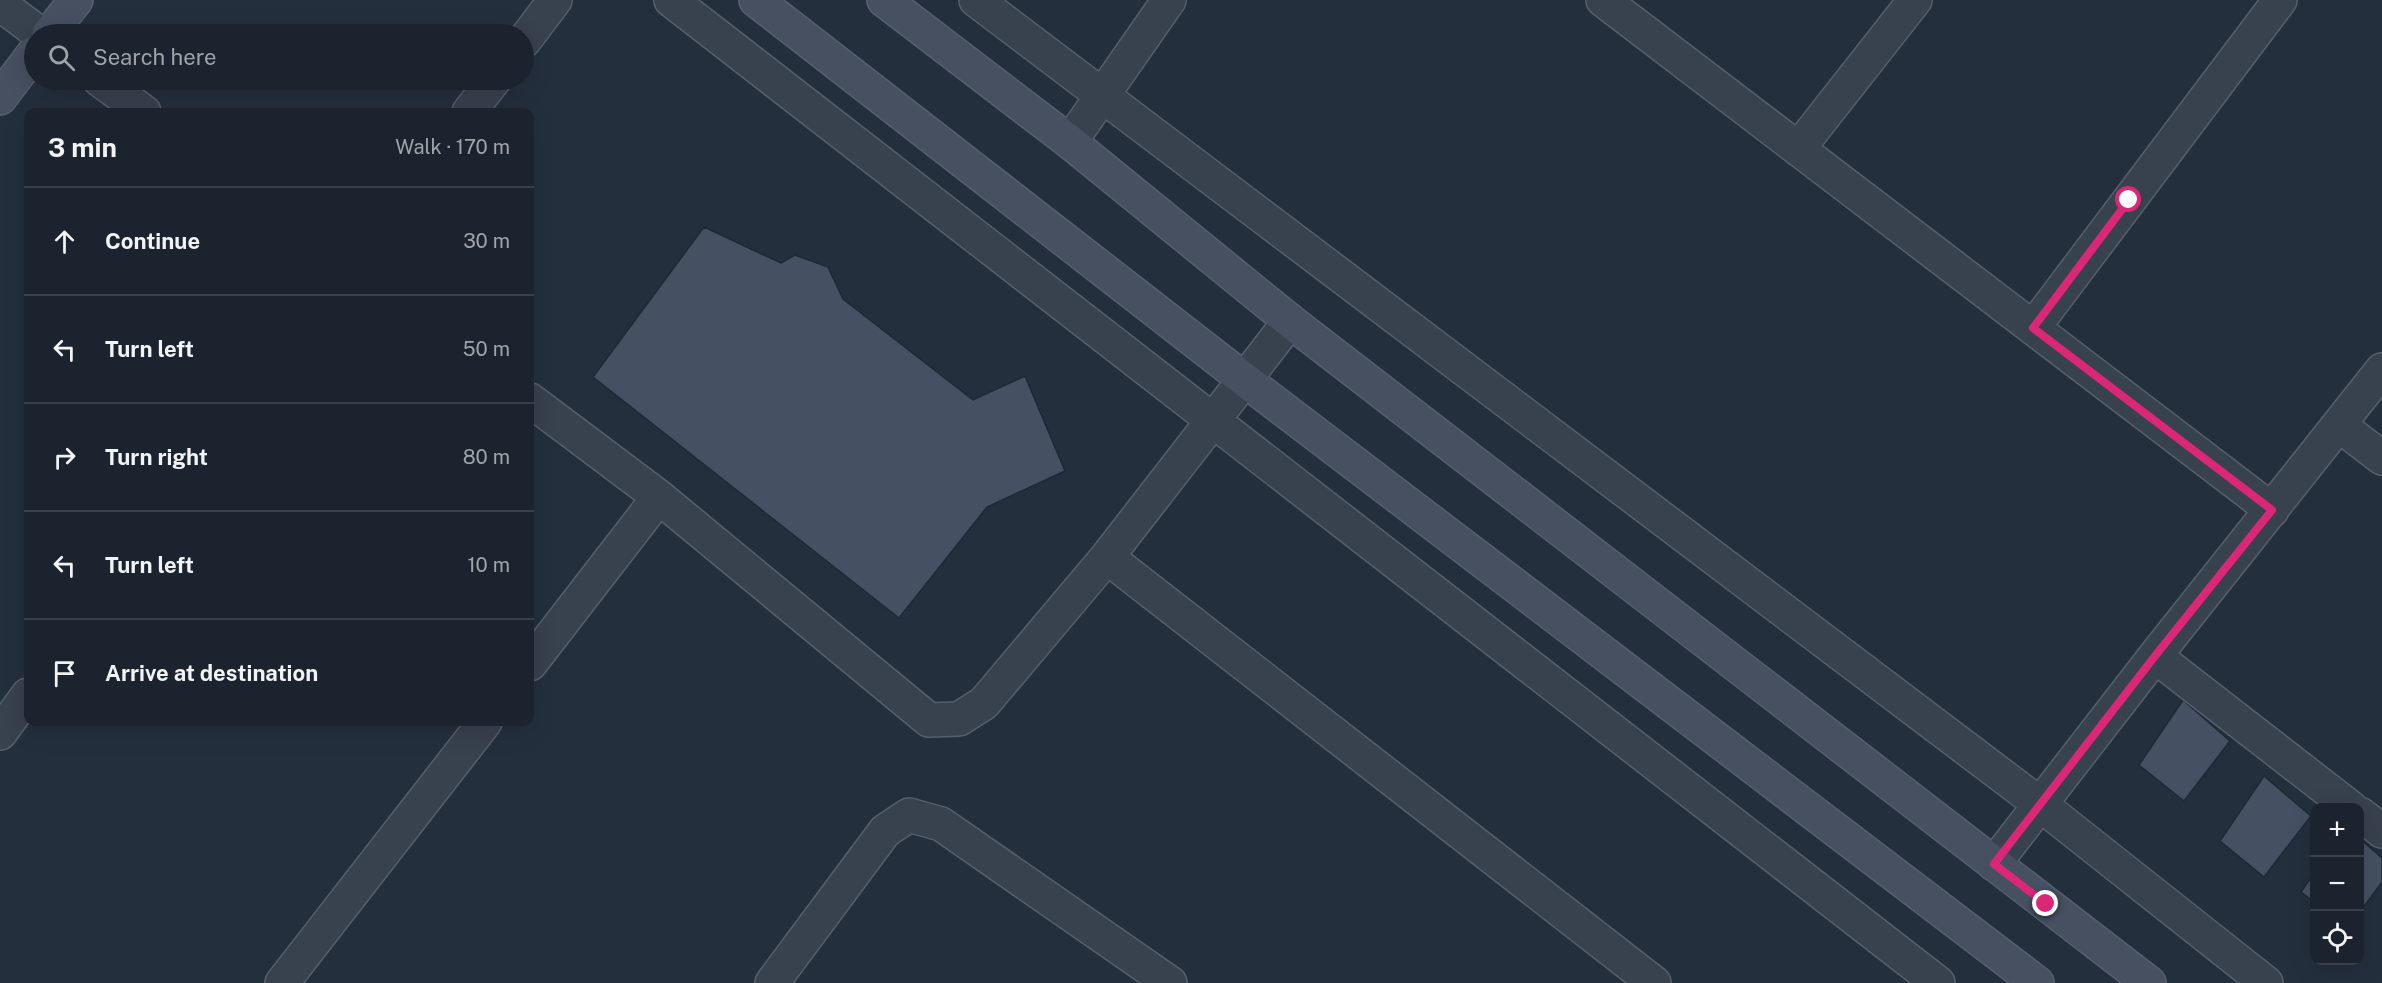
<!DOCTYPE html>
<html lang="en">
<head>
<meta charset="utf-8">
<style>
	body { margin:0; font-family:"Public Sans",sans-serif; background:#242b36; color:#f1f3f6 }
	.controls { position:absolute; right:18px; bottom:18px; display:grid; overflow:hidden; border-radius:12px; box-shadow:0 6px 24px #0002 }
	.controls button { width:54px; height:54px; display:grid; place-items:center; padding:0; border:0; border-bottom:2px solid #39404a; background:#1b232e; color:#f1f3f6; font:30px sans-serif }
	.stop { position:absolute; width:18px; height:18px; margin:-14px; border:4px solid #db2777; border-radius:50%; background:#fff }
	.stop.end { background:#db2777; border-color:#fff; box-shadow:0 2px 6px #0008 }
	.list { margin:0; padding:0; list-style:none }
	h2 { display:flex; justify-content:space-between; align-items:center; height:78px; margin:0; padding:0 24px; font-size:26px }
	h2 small { font-size:20px; font-weight:400; color:#a0a4aa }
	.list li { display:grid; grid-template-columns:39px 1fr auto; gap:18px; align-items:center; box-sizing:border-box; height:108px; padding:0 24px; border-top:2px solid #39404a }
	.list b { display:block; font-size:22px; white-space:nowrap }
	.list em { font-size:20px; font-style:normal; color:#a0a4aa }
	.icon { flex:none; width:33px; height:33px; fill:none; stroke:currentColor; stroke-width:2; stroke-linecap:round; stroke-linejoin:round }
	.map { position:relative; flex:none; width:2382px; height:983px; overflow:hidden }
	.search { position:absolute; background:#1b232e; box-shadow:0 6px 24px #0002; left:24px; top:24px; width:510px; height:66px; display:flex; align-items:center; gap:15px; box-sizing:border-box; padding:0 21px; border-radius:33px; color:#a0a4aa; font-size:22px }
	.panel { position:absolute; background:#1b232e; box-shadow:0 6px 24px #0002; left:24px; top:108px; width:510px; height:618px; border-radius:12px }
	.map>svg:first-child { display:block }
</style>
</head>
<body>
<div class="map">
<svg width="2382" height="983" viewBox="0 0 2382 983">
	<rect width="100%" height="100%" fill="#242f3e"/>
	<!-- building -->
	<path fill="#455162" stroke="#1f2835" stroke-width="1.5" d="M704 227 781 263 795 255 828 267 843 299 973 400 1025 376 1065 471 987 507 899 618 593 377Z
		M2183 700 2230 741 2184 801 2139 765Z
		M2264 776 2311 816 2264 877 2220 841Z
		M2360 839 2382 858V882L2360 912Z
		M2314 873V902L2301 892Z"/>
	<g fill="none" stroke-linecap="round" stroke-linejoin="round">
		<defs>
			<path id="street" d="M671 0 1938 983
				M976 0 2041 805 2266 983
				M1603 0 2272 510
				M0 4 40 34
				M524 41 555 0
				M100 80 144 112
				M469 112 494 80
				M1070 142 1169 0
				M1798 149 1915 0
				M2033 328 2280 0
				M530 400 659 497 929 720 959 719 984 703 1107 557 1290 321
				M2339 425 2382 458
				M1107 557 1654 983
				M2155 656 2351 808
				M530 664 659 497
				M0 733 28 695
				M2360 814 2382 831
				M1994 864 2155 656 2382 370
				M282 983 485 722
				M772 983 885 831 909 815 941 824 1170 983"/>
			<path id="secondary" d="M756 0 1245 380 2037 983
				M884 0 1070 142 1290 321 2149 983
				M49 34 76 0
				M0 98 34 53"/>
		</defs>
		<!-- street casing -->
		<use href="#street" stroke="#565f6c" stroke-width="36"/>
		<!-- secondary casing -->
		<use href="#secondary" stroke="#565f6c" stroke-width="36"/>
		<!-- street -->
		<use href="#street" stroke="#38414e" stroke-width="33"/>
		<!-- secondary -->
		<use href="#secondary" stroke="#465061" stroke-width="33"/>
	</g>
	<g fill="none" stroke-linecap="round" stroke-linejoin="round">
		<!-- route -->
		<path stroke="#db2777" stroke-width="8" d="M2046 904 1994 864 2155 656 2272 510 2033 328 2129 200"/>
	</g>
</svg>
<div class="controls">
<button>+</button>
<button>−</button>
<button><svg class="icon" aria-label="locate" viewBox="0 0 24 24"><circle cx="12" cy="12" r="6"/><path d="M12 2v4M12 18v4M2 12h4M18 12h4"/></svg></button>
</div>
<div class="stop" style="left:2129px;top:200px"></div>
<div class="stop end" style="left:2046px;top:904px"></div>
<div class="search"><svg class="icon" aria-label="search" viewBox="0 0 24 24"><circle cx="10" cy="10" r="6"/><path d="M15 15l6 6"/></svg>Search here</div>
<section class="panel">
<h2>3 min<small>Walk · 170 m</small></h2>
<ul class="list">
<li><svg class="icon" aria-label="ahead" viewBox="0 0 24 24"><path d="M12 20V5M6 11l6-6 6 6"/></svg><div><b>Continue</b></div><em>30 m</em></li>
<li><svg class="icon" aria-label="left" viewBox="0 0 24 24"><path d="M17 20v-9H6M10 6l-5 5 5 5"/></svg><div><b>Turn left</b></div><em>50 m</em></li>
<li><svg class="icon" aria-label="right" viewBox="0 0 24 24"><path d="M7 20v-9h11M14 6l5 5-5 5"/></svg><div><b>Turn right</b></div><em>80 m</em></li>
<li><svg class="icon" aria-label="left" viewBox="0 0 24 24"><path d="M17 20v-9H6M10 6l-5 5 5 5"/></svg><div><b>Turn left</b></div><em>10 m</em></li>
<li><svg class="icon" aria-label="arrive" viewBox="0 0 24 24"><path d="M6 21V4h12l-3 4 3 4H6"/></svg><div><b>Arrive at destination</b></div></li>
</ul>
</section>
</div>
</body>
</html>
